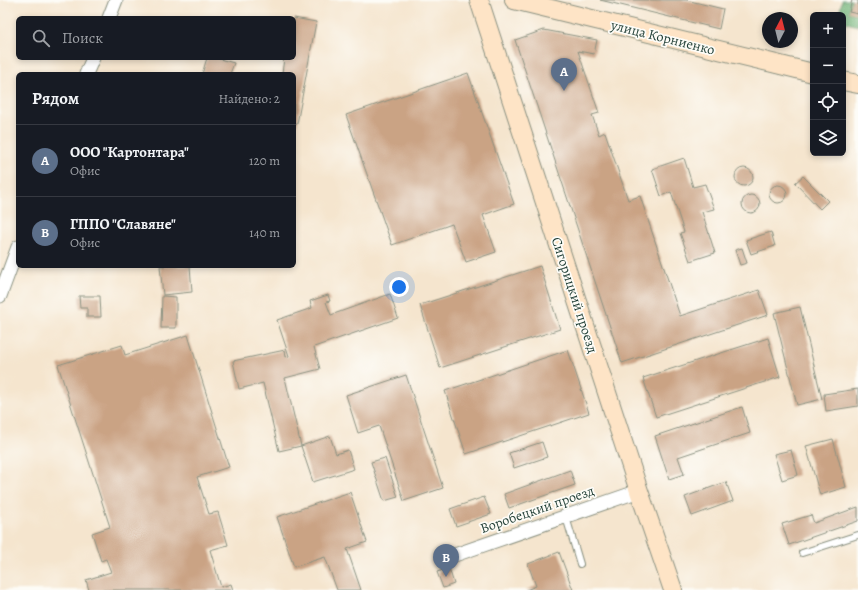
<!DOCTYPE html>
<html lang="ru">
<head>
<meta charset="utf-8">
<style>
	body { margin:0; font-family:Alegreya,serif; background:#242831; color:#f1f3f6 }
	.controls { position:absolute; right:12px; top:12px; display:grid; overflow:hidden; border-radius:6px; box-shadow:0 2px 6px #0003 }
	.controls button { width:36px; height:36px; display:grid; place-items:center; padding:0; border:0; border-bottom:1px solid #363941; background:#171b24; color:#f1f3f6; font:20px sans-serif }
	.compass { position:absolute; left:762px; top:12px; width:36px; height:36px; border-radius:50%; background:#171b24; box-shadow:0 2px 6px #0003; rotate:7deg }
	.you { position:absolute; left:399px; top:287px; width:14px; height:14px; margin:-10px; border:3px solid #fff; border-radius:50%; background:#1a73e8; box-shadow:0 0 0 6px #1a73e833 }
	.badge { display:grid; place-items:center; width:26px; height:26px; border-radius:50%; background:#b45309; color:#fff; font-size:13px; font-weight:700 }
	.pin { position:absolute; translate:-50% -33px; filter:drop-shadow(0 1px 2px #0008) }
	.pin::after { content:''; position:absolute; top:21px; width:14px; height:12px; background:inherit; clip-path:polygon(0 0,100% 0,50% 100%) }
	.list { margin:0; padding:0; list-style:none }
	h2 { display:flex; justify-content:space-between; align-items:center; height:52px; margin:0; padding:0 16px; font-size:17px }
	h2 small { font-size:13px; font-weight:400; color:#9ea1a6 }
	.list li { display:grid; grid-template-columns:26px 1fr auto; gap:12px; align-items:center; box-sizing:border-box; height:72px; padding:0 16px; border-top:1px solid #363941 }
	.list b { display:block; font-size:15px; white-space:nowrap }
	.list p { margin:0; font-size:13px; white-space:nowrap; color:#9ea1a6 }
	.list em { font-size:13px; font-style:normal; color:#9ea1a6 }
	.icon { flex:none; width:22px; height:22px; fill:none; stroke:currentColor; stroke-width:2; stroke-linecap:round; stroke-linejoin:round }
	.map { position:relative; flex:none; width:858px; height:590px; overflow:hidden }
	.search { position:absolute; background:#171b24; box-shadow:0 2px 6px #0003; left:16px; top:16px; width:280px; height:44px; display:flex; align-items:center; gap:10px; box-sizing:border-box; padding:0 14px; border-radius:6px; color:#9ea1a6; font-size:15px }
	.panel { position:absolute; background:#171b24; box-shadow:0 2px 6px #0003; left:16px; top:72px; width:280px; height:196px; border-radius:6px }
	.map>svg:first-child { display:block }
</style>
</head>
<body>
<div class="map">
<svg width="858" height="590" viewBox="0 0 858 590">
	<rect width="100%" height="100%" fill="#fdfcf7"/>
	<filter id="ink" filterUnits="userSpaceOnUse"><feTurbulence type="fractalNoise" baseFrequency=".025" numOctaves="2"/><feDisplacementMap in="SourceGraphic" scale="8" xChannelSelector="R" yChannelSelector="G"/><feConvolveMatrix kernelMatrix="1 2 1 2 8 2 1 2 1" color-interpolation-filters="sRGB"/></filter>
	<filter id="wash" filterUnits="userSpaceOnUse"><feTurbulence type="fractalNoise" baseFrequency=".012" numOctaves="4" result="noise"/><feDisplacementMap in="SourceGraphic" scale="16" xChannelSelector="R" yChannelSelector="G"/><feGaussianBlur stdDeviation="0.9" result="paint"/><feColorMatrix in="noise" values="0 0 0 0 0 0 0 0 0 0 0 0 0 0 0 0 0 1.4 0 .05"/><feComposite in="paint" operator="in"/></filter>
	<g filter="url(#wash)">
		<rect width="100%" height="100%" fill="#f5e5ce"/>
		<!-- forest -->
		<path fill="#6db175" stroke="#467754" d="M842 0H852L849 12 858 14V26L843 22V15H839Z"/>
		<g id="blocks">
			<!-- building -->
			<path fill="#caa384" d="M600 0H686L723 9 719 29Z
				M852 0H858V14L849 12Z
				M294 18 316 22 297 124 294 125V74H282L284 58H294Z
				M544 30 597 40 594 54 578 51 599 113 592 115 599 135 605 132 628 200 640 196 680 316 759 290 768 315 622 363 515 40Z
				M207 58H216L234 63 230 74H202Z
				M468 73 514 204 483 215 496 252 466 262 452 224 392 245 346 115Z
				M684 158 693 187 705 184 714 209 702 212 715 253 690 261 680 233 684 232 671 192 661 196 652 169Z
				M735 177a9 9 0 1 1 18 0a9 9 0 1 1-18 0Z
				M803 176 828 201 820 209 795 183Z
				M769 194a9 9 0 1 1 18 0a9 9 0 1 1-18 0Z
				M742 204a9 9 0 1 1 18 0a9 9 0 1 1-18 0Z
				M771 232 775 246 751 254 746 240Z
				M742 248 747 263 740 265 735 250Z
				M160 266H190L192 292 163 295Z
				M540 266 560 329 440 368 420 305Z
				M390 294 398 318 314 347 320 369 285 378 301 446 279 451 263 383 239 389 233 361 285 350 286 357 289 356 277 320 312 308 310 301 328 295 330 301 326 302 331 315Z
				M79 296H100L101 317H87V308H80Z
				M162 296 176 297V328H161Z
				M800 307 822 399 797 405 774 313Z
				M188 335 229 467 197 477 209 514 218 512 228 545 210 550 221 587 231 584 233 590H89L86 580 111 572 106 559 101 561 92 533 110 527 58 365 122 345 125 355Z
				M768 338 780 377 656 417 643 378Z
				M568 350 589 413 466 454 445 391Z
				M406 375 443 488 404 501 379 426 358 433 346 395Z
				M858 389V406L826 411 824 394Z
				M742 407 750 433 678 457 684 474 669 479 655 436Z
				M330 436 336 454 348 450 354 469 313 482 301 446Z
				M833 439 846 487 820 495 806 446Z
				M542 442 547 457 514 468 509 453Z
				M791 450 798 475 782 480 774 454Z
				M385 458 398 497 384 501 371 462Z
				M570 470 575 485 509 508 504 494Z
				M726 482 733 501 692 516 685 497Z
				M350 492 367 542 347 549 361 590H337L325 557 294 567 277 517Z
				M484 497 491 514 456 526 450 509Z
				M858 507V521L789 545 782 524 811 515 814 523Z
				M559 552 573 590H526L536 586 528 564Z
				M449 568 454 584 443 588 437 572Z"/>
		</g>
	</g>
	<g filter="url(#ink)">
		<use href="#blocks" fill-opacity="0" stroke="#8a9181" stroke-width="1"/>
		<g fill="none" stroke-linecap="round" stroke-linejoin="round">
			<defs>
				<path id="lane" d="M566 517 580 564
					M802 553 858 535"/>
				<path id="street" d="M109 18 116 0
					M86 74 93 58
					M0 296 18 247
					M446 558 639 491"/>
				<path id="secondary" d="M479 0 639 491 673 590
					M514 0 813 73
					M843 81 858 84"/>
			</defs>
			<!-- lane casing -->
			<use href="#lane" stroke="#8a9181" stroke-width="8"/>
			<!-- street casing -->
			<use href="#street" stroke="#8a9181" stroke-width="15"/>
			<!-- secondary casing -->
			<use href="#secondary" stroke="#8a9181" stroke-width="20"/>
			<!-- lane -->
			<use href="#lane" stroke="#fff" stroke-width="6"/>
			<!-- street -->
			<use href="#street" stroke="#fff" stroke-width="13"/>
			<!-- secondary -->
			<use href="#secondary" stroke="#fee4c6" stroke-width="18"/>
		</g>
	</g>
	<g text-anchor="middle" stroke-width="3.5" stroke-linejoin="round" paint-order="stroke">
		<!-- street labels -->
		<g font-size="14" fill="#1f3d34" stroke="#fdfcf7">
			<text transform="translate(663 37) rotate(14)" y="5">улица Корниенко</text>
			<text transform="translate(575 295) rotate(72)" y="5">Сигорицкий проезд</text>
			<text transform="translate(537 509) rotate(-19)" y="5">Воробецкий проезд</text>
		</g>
	</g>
</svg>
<div class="controls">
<button>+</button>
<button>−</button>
<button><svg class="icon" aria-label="locate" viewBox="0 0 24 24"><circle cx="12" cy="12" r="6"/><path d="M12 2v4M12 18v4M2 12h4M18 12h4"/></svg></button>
<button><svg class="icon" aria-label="layers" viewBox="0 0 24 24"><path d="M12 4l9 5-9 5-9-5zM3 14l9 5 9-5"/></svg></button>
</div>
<svg class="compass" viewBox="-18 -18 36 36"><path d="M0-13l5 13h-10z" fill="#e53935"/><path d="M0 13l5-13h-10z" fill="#9ea1a6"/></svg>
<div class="you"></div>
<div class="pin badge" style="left:564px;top:91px;background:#5c6f8a">A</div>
<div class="pin badge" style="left:446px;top:577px;background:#5c6f8a">B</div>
<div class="search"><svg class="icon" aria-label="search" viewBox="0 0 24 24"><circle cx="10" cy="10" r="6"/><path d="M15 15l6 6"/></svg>Поиск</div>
<section class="panel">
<h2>Рядом<small>Найдено: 2</small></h2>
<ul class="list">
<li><span class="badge" style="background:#5c6f8a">A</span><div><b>ООО &quot;Картонтара&quot;</b><p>Офис</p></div><em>120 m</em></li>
<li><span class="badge" style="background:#5c6f8a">B</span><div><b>ГППО &quot;Славяне&quot;</b><p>Офис</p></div><em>140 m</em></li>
</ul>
</section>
</div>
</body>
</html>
